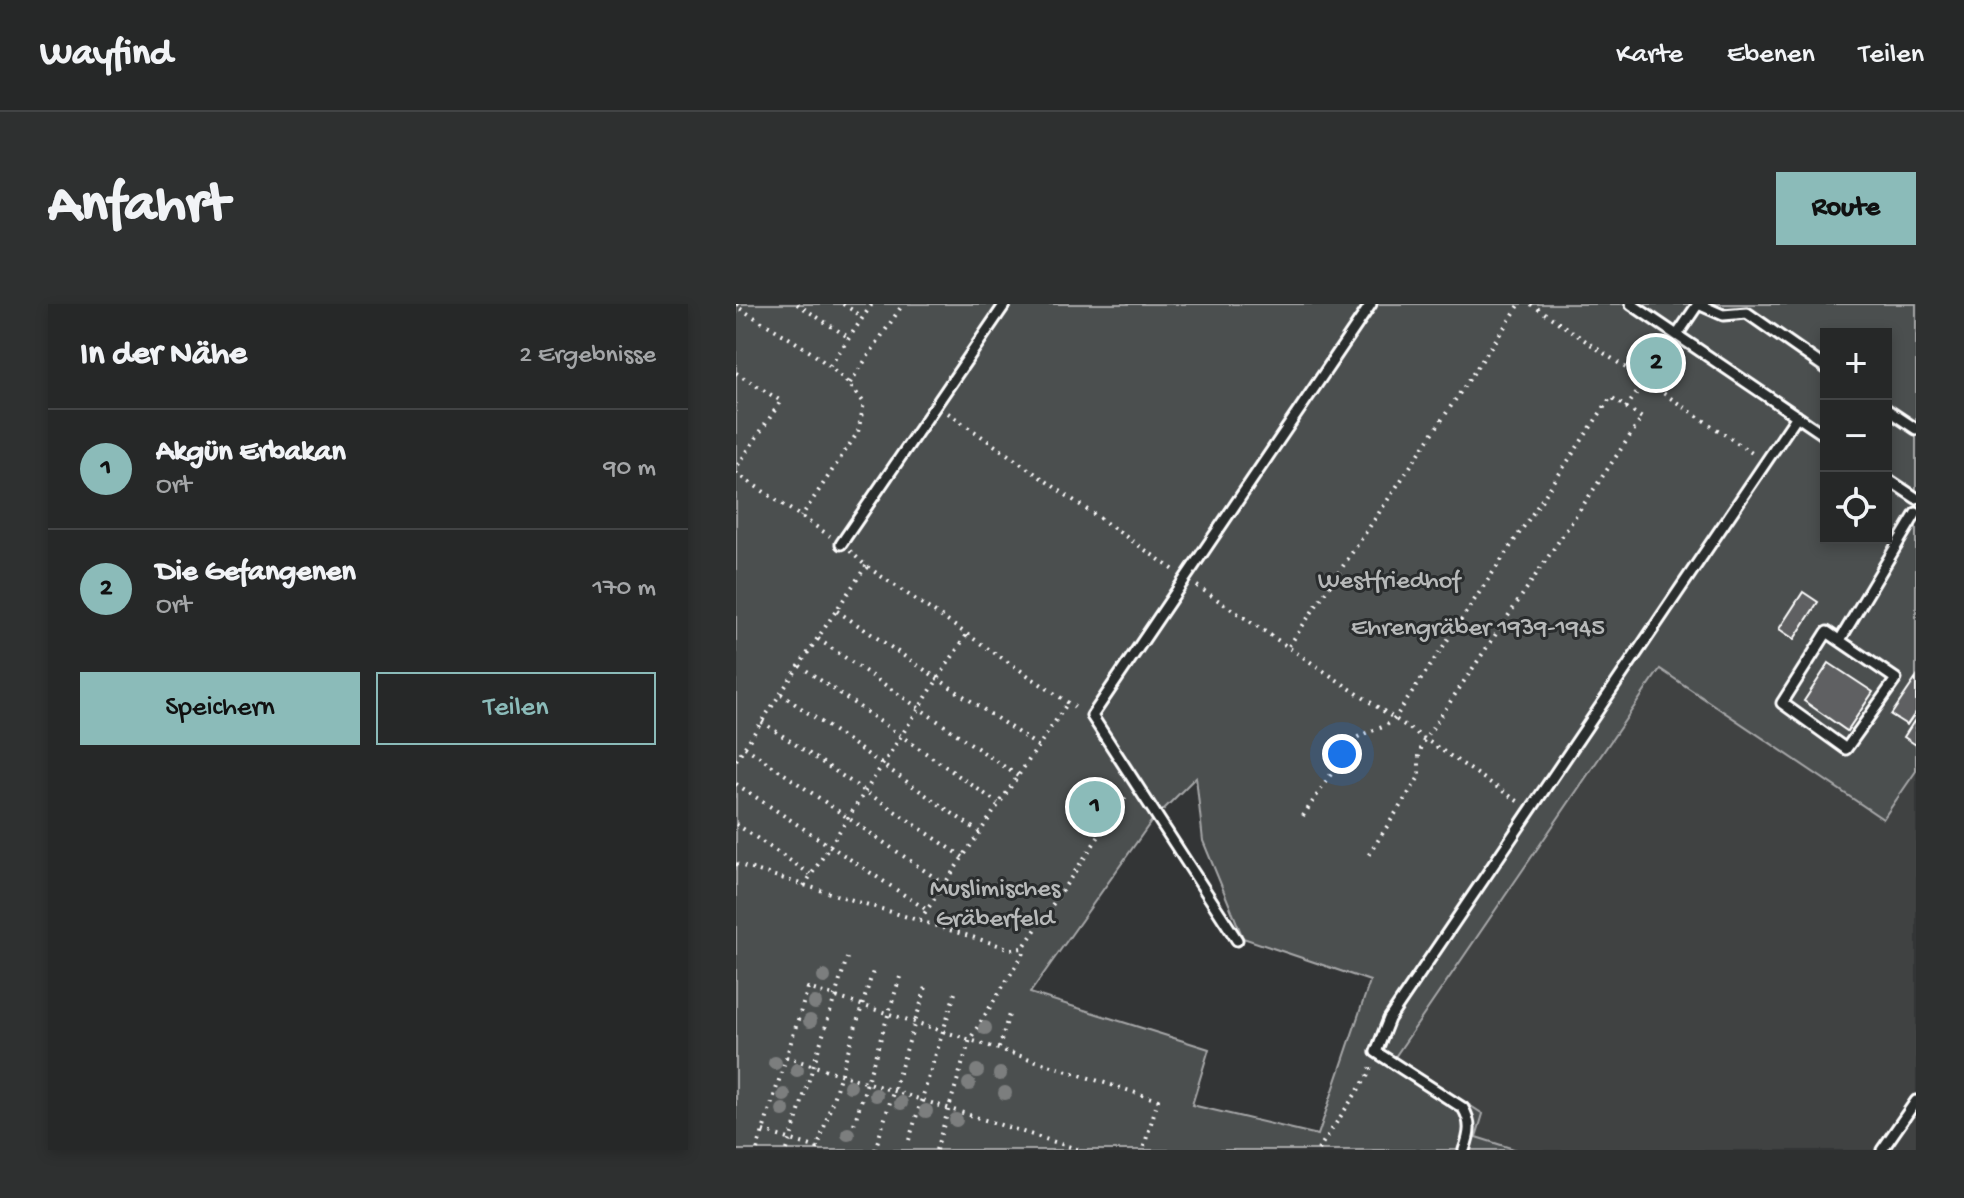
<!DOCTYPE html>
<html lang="de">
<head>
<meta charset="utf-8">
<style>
	body { margin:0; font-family:"Gochi Hand",sans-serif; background:#2e3030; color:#f1f3f6 }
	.controls { position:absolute; right:24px; top:24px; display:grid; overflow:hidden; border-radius:0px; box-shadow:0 4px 12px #0003 }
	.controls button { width:72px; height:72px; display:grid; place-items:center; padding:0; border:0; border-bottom:2px solid #424445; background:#262828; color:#f1f3f6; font:40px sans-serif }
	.you { position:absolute; left:606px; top:450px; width:28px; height:28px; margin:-20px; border:6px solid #fff; border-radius:50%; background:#1a73e8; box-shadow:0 0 0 12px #1a73e833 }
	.badge { display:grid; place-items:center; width:52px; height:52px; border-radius:50%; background:#8bbbb9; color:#111; font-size:26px; font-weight:700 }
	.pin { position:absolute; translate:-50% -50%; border:4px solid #fff; box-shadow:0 2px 8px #0006 }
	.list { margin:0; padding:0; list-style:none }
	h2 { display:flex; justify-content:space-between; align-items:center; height:104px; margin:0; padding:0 32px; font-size:34px }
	h2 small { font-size:26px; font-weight:400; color:#a4a6a8 }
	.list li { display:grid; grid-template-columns:52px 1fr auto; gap:24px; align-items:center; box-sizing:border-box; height:120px; padding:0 32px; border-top:2px solid #424445 }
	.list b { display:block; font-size:30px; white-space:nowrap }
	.list p { margin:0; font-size:26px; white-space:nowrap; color:#a4a6a8 }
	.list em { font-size:26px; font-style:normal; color:#a4a6a8 }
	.actions { display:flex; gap:16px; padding:24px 32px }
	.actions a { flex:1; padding:18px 0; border:2px solid #8bbbb9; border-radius:0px; text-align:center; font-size:28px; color:#8bbbb9 }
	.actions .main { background:#8bbbb9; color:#111 }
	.icon { flex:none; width:44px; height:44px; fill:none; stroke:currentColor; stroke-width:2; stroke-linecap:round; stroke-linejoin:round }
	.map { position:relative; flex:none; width:1180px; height:846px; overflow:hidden; border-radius:0px }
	header { display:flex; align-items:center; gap:48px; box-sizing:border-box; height:112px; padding:0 40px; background:#262828; border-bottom:2px solid #424445 }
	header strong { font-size:38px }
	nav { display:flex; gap:44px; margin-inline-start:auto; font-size:28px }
	.intro { display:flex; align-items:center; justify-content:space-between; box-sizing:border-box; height:192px; padding:0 48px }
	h1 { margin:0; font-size:56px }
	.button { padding:20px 36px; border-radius:0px; background:#8bbbb9; color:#111; font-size:28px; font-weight:700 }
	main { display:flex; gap:48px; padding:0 48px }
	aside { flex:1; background:#262828; border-radius:0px; box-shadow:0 4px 12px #0003 }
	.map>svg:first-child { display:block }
</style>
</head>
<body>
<header>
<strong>Wayfind</strong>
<nav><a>Karte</a><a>Ebenen</a><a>Teilen</a></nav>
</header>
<div class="intro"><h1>Anfahrt</h1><a class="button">Route</a></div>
<main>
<aside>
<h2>In der Nähe<small>2 Ergebnisse</small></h2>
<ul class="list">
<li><span class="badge">1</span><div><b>Akgün Erbakan</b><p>Ort</p></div><em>90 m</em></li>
<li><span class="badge">2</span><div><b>Die Gefangenen</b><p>Ort</p></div><em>170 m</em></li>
</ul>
<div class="actions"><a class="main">Speichern</a><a>Teilen</a></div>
</aside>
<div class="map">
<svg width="1180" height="846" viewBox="0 0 1180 846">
	<rect width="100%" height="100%" fill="#333536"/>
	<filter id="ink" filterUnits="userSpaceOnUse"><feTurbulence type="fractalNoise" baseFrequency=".0125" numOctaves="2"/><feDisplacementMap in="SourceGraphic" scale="16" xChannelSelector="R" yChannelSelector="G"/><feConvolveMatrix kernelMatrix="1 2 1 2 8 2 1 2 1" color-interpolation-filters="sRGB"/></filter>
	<g filter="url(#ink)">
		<!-- built -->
		<path fill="#404243" d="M924 365 1146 515 1180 467V846H781L740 833 659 753Z"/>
		<!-- green -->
		<path fill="#4c4f50" stroke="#a6a7a8" stroke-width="2" fill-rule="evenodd" d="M0 0H1180V467L1147 515 924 365 659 753 747 810 740 833 781 846H0ZM1090 30H1150V234H1090ZM460 473 467 537 507 634 634 677 582 831 456 801 473 745 294 689 415 518Z"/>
		<!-- building -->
		<path fill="#5f6162" stroke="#fff" stroke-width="2" d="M1067 288 1082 298 1058 335 1043 325Z
			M1093 359 1137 388 1111 427 1068 397Z
			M1180 374V408L1171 421 1155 411Z
			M1180 414V441L1168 433Z"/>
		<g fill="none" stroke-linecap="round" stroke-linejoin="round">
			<defs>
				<path id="service" d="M895 0 1090 132
					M962 0 987 11 1011 9 1090 64
					M941 31 962 0
					M1150 105 1180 125
					M1150 174 1180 194
					M105 240 269 0
					M1091 328 1160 375 1110 445 1046 399Z
					M1104 336 1180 209
					M501 636 356 412 635 0
					M728 846C734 830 736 819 727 804L640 748 653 715 1061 112
					M1146 846 1180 797"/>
			</defs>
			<!-- service casing -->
			<use href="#service" stroke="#fff" stroke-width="15"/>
			<!-- path -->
			<path stroke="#fff" stroke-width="4" stroke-dasharray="2 6" stroke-linecap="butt" d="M2 0 0 2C44 30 98 55 128 99L122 128 65 213
				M61 0 112 33
				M107 0 127 13
				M795 0 1019 151
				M94 62 136 0
				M0 69 45 97 0 164
				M114 79 167 0
				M890 104 935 40
				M212 109 438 266
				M0 169 94 232
				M114 247 130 262 343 406
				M461 282 783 498
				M101 307 302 442
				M82 335 282 472
				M553 342 784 0
				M64 362 262 499
				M45 390 243 528
				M26 418 227 553
				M9 443 208 580
				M0 456 130 262
				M0 480 191 606
				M567 512 618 436C631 425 648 427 659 414L875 93 906 114 687 438 683 452V473L630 555
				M0 520 74 570
				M0 560 275 645 287 644 391 491
				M68 582 231 330
				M184 616 331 400
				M263 744 274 707
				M50 753 344 846
				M118 820 164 673
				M27 827 88 846
				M173 836 219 689
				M21 846 72 684 422 796 407 846
				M51 846 111 654
				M81 846 138 664
				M139 846 190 683
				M200 846 234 735 291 644
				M582 846 631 773 636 760"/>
			<!-- service -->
			<use href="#service" stroke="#2a2d2e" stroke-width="9"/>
		</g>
		<!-- trees -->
		<g fill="#7c7e7e">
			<circle cx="88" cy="673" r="7"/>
			<circle cx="79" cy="699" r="7"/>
			<circle cx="74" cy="717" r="7"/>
			<circle cx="249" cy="724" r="7"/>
			<circle cx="39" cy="759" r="7"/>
			<circle cx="61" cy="766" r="7"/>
			<circle cx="241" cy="767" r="7"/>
			<circle cx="264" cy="770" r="7"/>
			<circle cx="233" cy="780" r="7"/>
			<circle cx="114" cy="782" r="7"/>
			<circle cx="269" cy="789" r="7"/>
			<circle cx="48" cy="791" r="7"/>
			<circle cx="140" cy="791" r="7"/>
			<circle cx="165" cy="799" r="7"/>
			<circle cx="47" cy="806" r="7"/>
			<circle cx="190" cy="807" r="7"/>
			<circle cx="220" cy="816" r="7"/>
			<circle cx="112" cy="830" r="7"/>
		</g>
	</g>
	<g text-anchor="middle" stroke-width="6" stroke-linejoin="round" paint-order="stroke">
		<!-- park labels -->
		<g font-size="26" fill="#b7b9b9" stroke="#2a2d2e">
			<text x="653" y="283">Westfriedhof</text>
			<text x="742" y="330">Ehrengräber 1939-1945</text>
			<text x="259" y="591">Muslimisches<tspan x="259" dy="30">Gräberfeld</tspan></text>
		</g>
	</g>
</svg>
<div class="controls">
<button>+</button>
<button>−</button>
<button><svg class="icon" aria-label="locate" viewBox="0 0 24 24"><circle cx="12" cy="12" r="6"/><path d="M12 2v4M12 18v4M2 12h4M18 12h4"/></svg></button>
</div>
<div class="you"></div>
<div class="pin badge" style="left:359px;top:503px">1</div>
<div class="pin badge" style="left:920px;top:59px">2</div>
</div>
</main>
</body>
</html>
